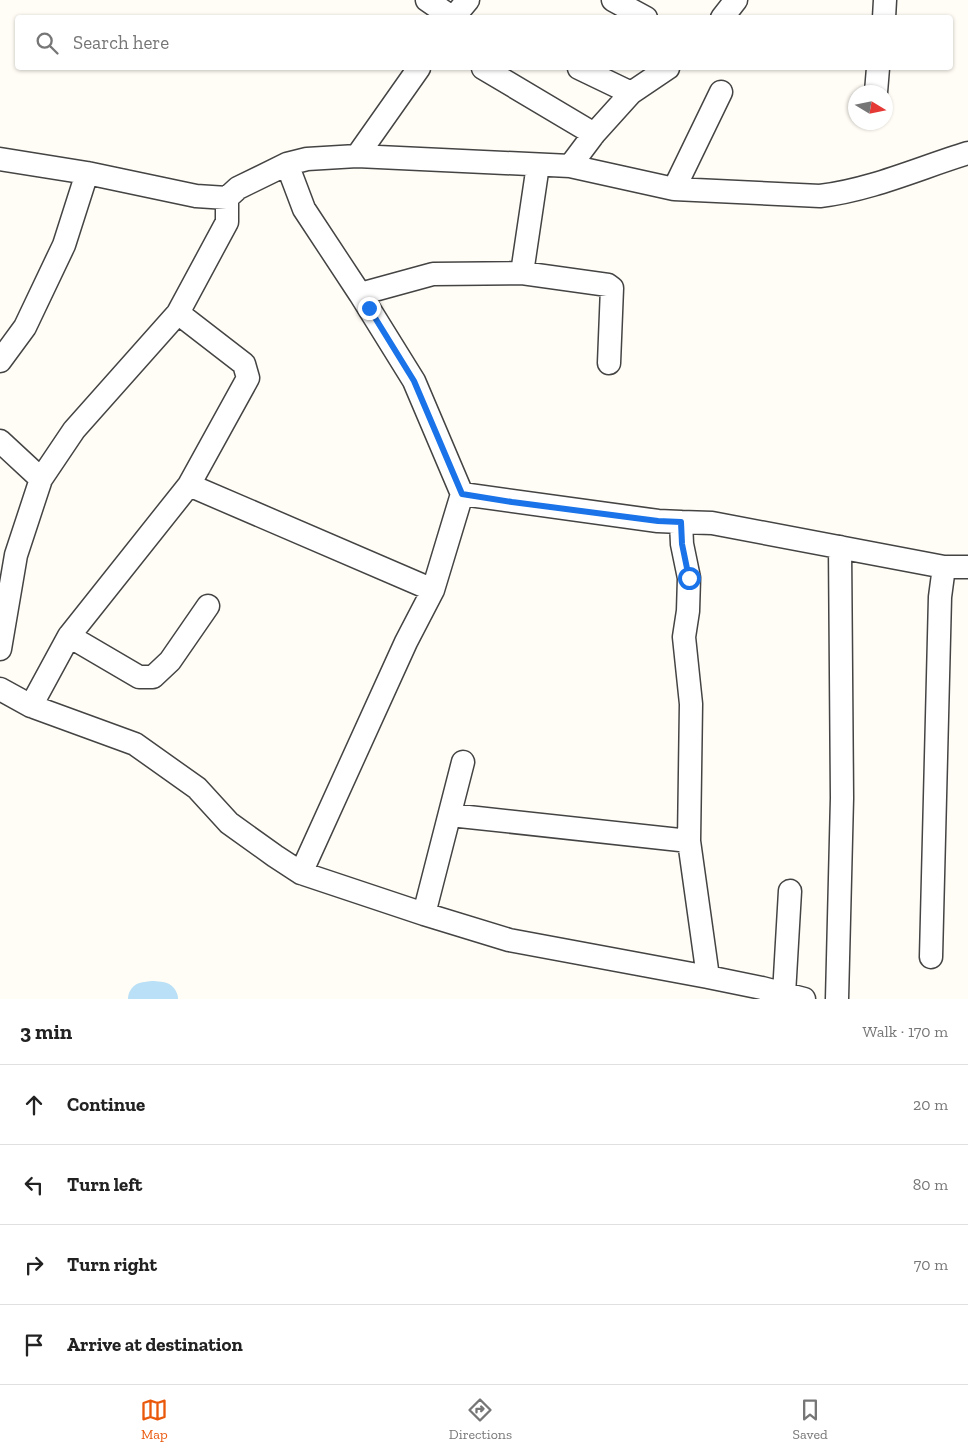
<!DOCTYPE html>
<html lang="en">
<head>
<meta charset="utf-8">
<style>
	body { margin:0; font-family:"Zilla Slab",serif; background:#f6f6f6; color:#222 }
	.compass { position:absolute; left:848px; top:85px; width:45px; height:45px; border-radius:50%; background:#fff; box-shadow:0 1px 4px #0004; rotate:100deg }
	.stop { position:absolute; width:15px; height:15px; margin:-11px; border:4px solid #1a73e8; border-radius:50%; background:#fff }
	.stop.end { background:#1a73e8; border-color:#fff; box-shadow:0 1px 5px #0008 }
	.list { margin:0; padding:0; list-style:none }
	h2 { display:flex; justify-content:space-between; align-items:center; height:65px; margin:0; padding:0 20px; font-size:21px }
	h2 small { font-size:16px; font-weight:400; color:#767676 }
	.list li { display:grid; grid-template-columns:32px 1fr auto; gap:15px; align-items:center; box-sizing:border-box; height:80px; padding:0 20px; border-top:1px solid #e0e0e0 }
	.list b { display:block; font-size:19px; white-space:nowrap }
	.list em { font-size:16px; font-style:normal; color:#767676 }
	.icon { flex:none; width:28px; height:28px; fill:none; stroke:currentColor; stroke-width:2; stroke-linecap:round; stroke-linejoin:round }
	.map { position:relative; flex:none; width:968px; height:999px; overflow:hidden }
	.search { position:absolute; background:#fff; box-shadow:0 1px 4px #0004; left:15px; right:15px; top:15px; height:55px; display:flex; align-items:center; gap:12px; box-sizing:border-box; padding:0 18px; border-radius:5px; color:#767676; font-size:19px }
	.sheet { height:385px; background:#fff }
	nav { display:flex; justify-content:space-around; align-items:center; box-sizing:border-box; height:70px; border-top:1px solid #e0e0e0; background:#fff; font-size:14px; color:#767676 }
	nav a { display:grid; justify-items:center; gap:2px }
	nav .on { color:#ea580c }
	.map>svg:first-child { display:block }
</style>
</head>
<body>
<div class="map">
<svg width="968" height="999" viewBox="0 0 968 999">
	<rect width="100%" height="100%" fill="#fffdf5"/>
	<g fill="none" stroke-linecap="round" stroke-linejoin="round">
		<!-- river -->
		<path stroke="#b9e0f7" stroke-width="34" d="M145 999 152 998 161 999"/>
		<defs>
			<path id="minor" d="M427 0 453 18
				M613 0 646 18
				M453 18 468 0
				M722 18 736 0
				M884 18 885 0
				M483 68 594 134
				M579 68 631 93
				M876 92 878 68
				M357 156 419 68
				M0 159 87 173 196 196 227 198 238 188 287 164 307 159 357 156 570 166 674 189 820 196C871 190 919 168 968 153
				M287 164 304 209 360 294 414 381 462 494 658 521 681 522 682 544 689 578 688 611 684 637 691 704 689 841 708 977 762 988 804 999
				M570 166 594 134 631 93 668 68
				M674 189 721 92
				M522 273 538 165
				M360 294 433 274 522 273 608 285 612 288 609 363
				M0 361 25 327 64 245 87 173
				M0 441 41 479
				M189 485 433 590
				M681 522 712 523 944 567
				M69 636 139 677H153L170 661 208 606
				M0 649 16 555 41 479 74 430 178 313 227 222V198
				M0 689 31 706 135 744 197 788 229 823 275 856 301 873 424 914 509 940 708 977
				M31 706 69 636 189 485 248 378 244 364 178 313
				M450 815 689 841
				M301 873 406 642 433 590 462 494
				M424 914 463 762
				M931 957 940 597 944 567H968
				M784 994 790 891
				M837 999 842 798 840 547"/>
		</defs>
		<!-- minor casing -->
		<use href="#minor" stroke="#444" stroke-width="25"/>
		<!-- minor -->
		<use href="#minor" stroke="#fff" stroke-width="22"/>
	</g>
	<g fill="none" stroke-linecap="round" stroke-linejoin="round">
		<!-- route -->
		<path stroke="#1a73e8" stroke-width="6" d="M369 308 414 381 462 494 512 502 658 521 681 522 682 544 689 578"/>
	</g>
</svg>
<svg class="compass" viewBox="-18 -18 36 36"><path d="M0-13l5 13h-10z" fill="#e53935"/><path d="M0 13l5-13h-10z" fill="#767676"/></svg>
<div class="stop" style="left:689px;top:578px"></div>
<div class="stop end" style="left:369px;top:308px"></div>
<div class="search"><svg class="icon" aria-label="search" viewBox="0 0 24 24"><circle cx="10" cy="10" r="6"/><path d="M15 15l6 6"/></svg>Search here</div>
</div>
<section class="sheet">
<h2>3 min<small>Walk · 170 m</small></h2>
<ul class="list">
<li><svg class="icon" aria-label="ahead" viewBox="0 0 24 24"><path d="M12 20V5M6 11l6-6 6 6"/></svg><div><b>Continue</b></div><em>20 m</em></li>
<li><svg class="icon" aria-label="left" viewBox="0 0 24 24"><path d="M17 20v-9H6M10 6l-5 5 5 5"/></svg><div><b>Turn left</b></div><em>80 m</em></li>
<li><svg class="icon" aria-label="right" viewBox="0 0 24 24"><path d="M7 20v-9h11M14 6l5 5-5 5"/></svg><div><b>Turn right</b></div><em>70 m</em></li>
<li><svg class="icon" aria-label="arrive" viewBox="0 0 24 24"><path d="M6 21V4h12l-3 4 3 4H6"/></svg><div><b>Arrive at destination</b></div></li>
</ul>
</section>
<nav>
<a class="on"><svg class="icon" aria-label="map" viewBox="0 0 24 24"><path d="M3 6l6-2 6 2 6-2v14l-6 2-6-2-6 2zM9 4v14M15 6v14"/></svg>Map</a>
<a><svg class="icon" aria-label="directions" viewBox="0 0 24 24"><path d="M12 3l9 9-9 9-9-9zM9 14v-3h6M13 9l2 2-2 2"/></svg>Directions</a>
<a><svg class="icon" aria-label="saved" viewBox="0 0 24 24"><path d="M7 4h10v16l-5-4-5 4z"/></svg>Saved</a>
</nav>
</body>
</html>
